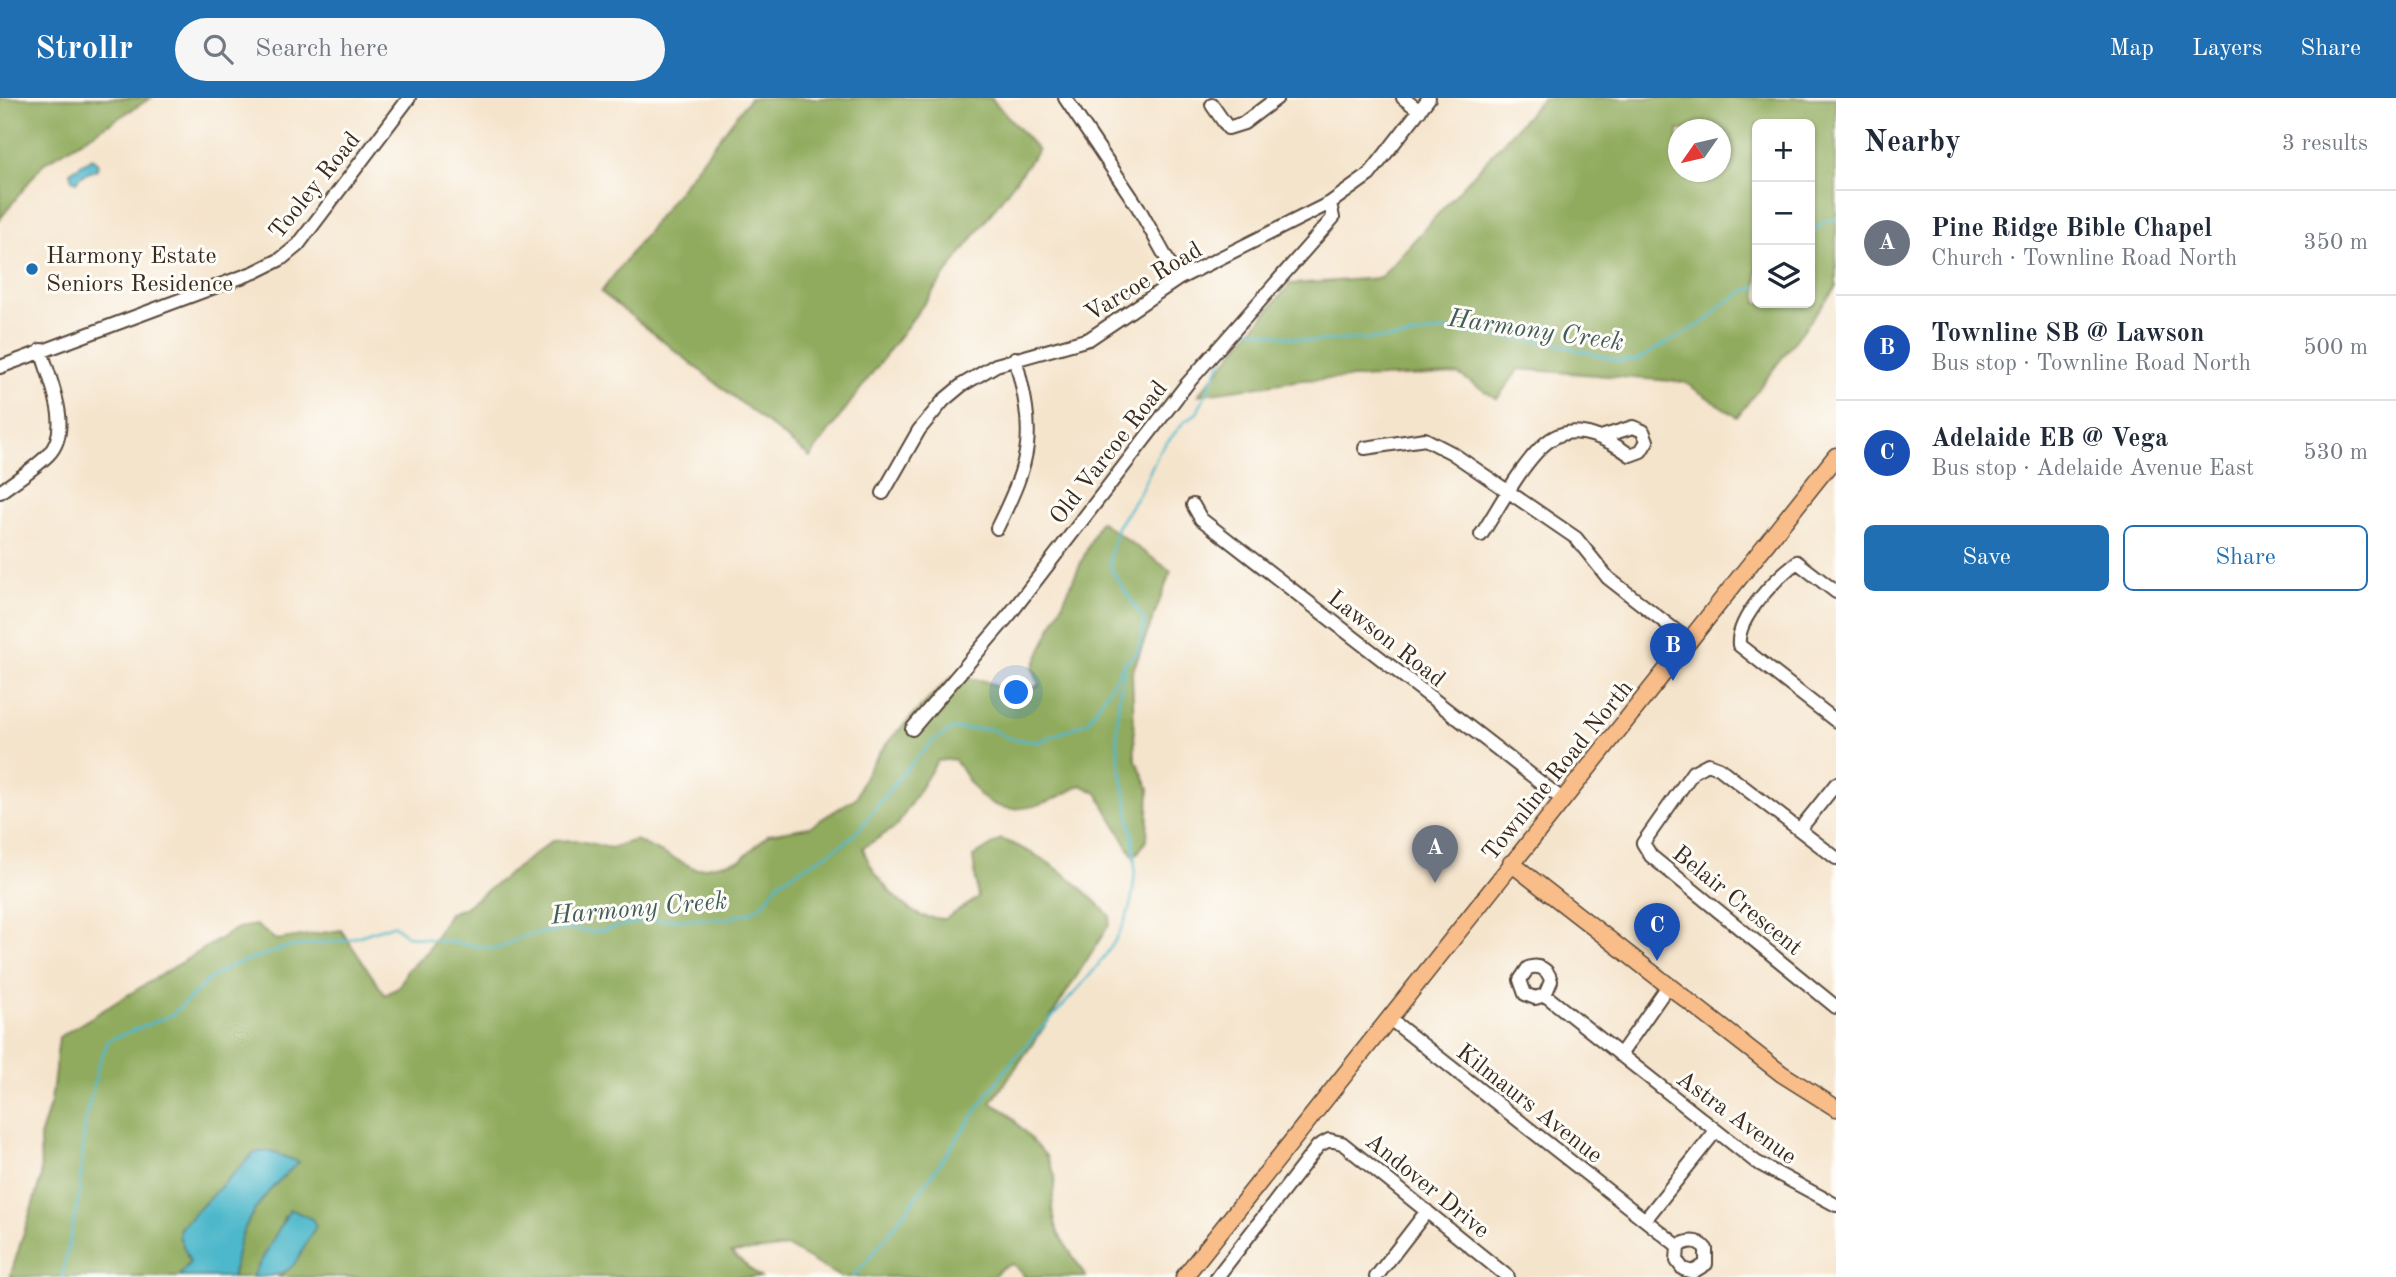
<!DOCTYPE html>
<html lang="en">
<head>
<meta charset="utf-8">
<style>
	body { margin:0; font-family:"Old Standard TT",serif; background:#f6f6f7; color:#1f2937 }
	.controls { position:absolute; right:21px; top:21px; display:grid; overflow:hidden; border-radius:10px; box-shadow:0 2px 5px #0004 }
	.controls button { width:63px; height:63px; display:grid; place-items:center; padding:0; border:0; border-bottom:2px solid #e0e1e3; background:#fff; color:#1f2937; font:35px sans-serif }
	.compass { position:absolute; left:1668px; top:21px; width:63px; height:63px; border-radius:50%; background:#fff; box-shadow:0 2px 5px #0004; rotate:236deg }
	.you { position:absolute; left:1017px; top:595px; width:24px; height:24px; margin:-18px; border:5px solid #fff; border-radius:50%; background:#1a73e8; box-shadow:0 0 0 10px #1a73e833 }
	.badge { display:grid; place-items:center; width:46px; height:46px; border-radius:50%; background:#1f6fb2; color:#fff; font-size:23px; font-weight:700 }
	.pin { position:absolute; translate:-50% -58px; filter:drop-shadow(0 2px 4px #0008) }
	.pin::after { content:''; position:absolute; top:37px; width:24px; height:21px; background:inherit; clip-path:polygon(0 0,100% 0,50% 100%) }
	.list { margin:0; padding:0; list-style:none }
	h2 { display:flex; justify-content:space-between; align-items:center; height:91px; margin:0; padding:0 28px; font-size:30px }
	h2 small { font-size:23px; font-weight:400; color:#747a83 }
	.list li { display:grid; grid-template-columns:46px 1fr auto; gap:21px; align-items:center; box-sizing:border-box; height:105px; padding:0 28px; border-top:2px solid #e0e1e3 }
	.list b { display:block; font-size:26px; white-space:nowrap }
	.list p { margin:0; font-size:23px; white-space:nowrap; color:#747a83 }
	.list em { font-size:23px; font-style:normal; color:#747a83 }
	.actions { display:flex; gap:14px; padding:21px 28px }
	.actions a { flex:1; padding:16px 0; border:2px solid #1f6fb2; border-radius:10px; text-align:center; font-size:24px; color:#1f6fb2 }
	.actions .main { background:#1f6fb2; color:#fff }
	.icon { flex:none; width:38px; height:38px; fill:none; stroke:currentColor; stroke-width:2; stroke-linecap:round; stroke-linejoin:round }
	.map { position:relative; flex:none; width:1836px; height:1179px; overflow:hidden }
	header { display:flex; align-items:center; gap:42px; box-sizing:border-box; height:98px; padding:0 35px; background:#1f6fb2; color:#fff }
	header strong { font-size:33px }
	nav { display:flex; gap:38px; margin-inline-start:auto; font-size:24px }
	.search { width:490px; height:63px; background:#f6f6f7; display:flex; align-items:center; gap:18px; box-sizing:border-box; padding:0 24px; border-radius:38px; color:#747a83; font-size:26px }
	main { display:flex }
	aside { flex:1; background:#fff }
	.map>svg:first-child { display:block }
</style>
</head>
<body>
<header>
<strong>Strollr</strong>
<div class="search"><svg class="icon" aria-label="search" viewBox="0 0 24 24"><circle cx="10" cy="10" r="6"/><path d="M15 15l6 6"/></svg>Search here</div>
<nav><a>Map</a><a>Layers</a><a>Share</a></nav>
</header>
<main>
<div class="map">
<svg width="1836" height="1179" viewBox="0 0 1836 1179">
	<rect width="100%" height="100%" fill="#fdfcf7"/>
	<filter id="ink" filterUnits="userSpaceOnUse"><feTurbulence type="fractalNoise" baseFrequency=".0143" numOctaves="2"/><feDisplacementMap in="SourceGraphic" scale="14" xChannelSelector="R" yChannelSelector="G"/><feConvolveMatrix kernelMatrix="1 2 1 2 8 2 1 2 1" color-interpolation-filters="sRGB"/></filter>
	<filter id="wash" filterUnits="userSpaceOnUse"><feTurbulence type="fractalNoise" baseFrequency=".00686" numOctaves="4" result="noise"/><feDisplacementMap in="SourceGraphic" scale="28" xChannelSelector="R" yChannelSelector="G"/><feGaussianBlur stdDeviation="1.57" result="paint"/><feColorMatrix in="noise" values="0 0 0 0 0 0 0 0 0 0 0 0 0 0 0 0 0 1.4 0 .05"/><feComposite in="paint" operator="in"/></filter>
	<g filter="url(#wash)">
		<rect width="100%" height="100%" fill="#f5e4cc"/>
		<!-- forest -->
		<path fill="#90ab5d" stroke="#666a3e" stroke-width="2" fill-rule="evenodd" d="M0 0H151L43 66 0 121Z
			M750 0H991L1038 52 810 359 601 194Z
			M1543 0H1836V189L1737 319 1684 284 1519 271 1497 301 1458 276 1302 282 1198 297 1290 186 1380 180ZM1810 26V205H1757V26ZM1678 32H1720V74H1678Z
			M1100 423 1171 473 1132 575 1135 660 1149 690 1147 742 1134 760 1097 695 1081 687C1052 704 1009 725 980 697 970 687 963 673 954 661L937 663 897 728 863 750C870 773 898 809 922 818 929 820 938 820 945 821L978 800 973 759 1001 741C1051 761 1073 781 1110 818L1109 827 1047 925 991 1005 1007 1014 1047 1059 1055 1078 1052 1111 1058 1135 1086 1179H1025L1013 1166 1003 1169 992 1179H840L788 1149 731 1155 760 1179H277L285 1175 316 1128 284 1118 279 1134 252 1179H232C236 1167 236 1154 240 1142 251 1109 274 1087 298 1064L268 1053 179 1138 190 1164 179 1179H10L41 1080 40 1039 51 1004 59 939 238 830 256 827 276 842 341 832 385 897 399 889 407 872 427 854 449 815 464 810 552 743 575 742 611 750 635 742 696 771 740 762 769 736 809 729 857 699C866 656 922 610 952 578L985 583 1016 598 1039 587 1033 570Z"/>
		<!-- water -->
		<path fill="#4eb8cb" stroke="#447174" stroke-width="2" d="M92 60 98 65 97 71 81 78 76 84 72 82 70 74Z
			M268 1053 299 1064C274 1086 251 1109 240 1142 236 1154 236 1167 232 1179H179L190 1164 179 1138 180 1130 254 1055Z
			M290 1111 312 1121 316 1128C294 1163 300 1179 252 1179Z"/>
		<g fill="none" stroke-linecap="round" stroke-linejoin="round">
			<!-- stream -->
			<path stroke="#4eb8cb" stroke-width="2.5" d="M1810 137 1823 124 1836 121
				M62 1179 79 1098 85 1024 99 965 109 942 172 917 212 879 231 868 288 849 347 842 393 827 407 838 498 851 526 837 572 831 594 834 648 822 727 821 751 814 765 804 779 784 842 747 858 733 902 676 932 644 953 631H991L1011 641 1038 644 1088 624 1126 563 1138 554 1145 524 1111 471 1110 459 1117 429 1139 396 1159 354 1184 324 1197 315 1228 248 1248 231 1309 243 1401 240 1445 232 1553 245 1618 263 1637 262 1708 222 1721 207 1747 192 1757 189
				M853 1179C911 1114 955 1040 1007 970 1042 924 1112 868 1129 812 1145 756 1123 705 1118 650 1115 621 1119 594 1125 566"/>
		</g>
	</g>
	<g filter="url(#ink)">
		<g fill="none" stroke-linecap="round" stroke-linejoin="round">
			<defs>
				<path id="minor" d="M1065 0 1138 109 1178 181
					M1403 0 1420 13
					M1212 7 1228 30 1244 25 1277 0
					M0 269 255 174 281 161 298 147 409 0
					M1365 350 1425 341 1452 355 1576 440 1608 480 1689 543
					M0 394C16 382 34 371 48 357 74 331 49 281 41 252
					M883 395 919 332 944 302 962 287 996 267 1089 241 1178 181 1330 105 1369 77 1429 0
					M1193 407 1201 421 1562 701
					M997 430C1032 359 1036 337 1015 260
					M1481 437C1499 410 1527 355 1553 340 1578 325 1611 343 1630 357L1641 353 1647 343 1643 333 1633 329 1601 339
					M1836 494 1797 464C1776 480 1736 520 1739 547L1836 623
					M912 631 1010 516 1187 286 1333 120 1330 105
					M1800 731 1836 686
					M1836 760 1719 670 1708 666 1693 674 1643 745 1651 758 1836 909
					M1545 897 1551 883C1548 871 1539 866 1528 870L1520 882 1525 896 1535 900 1545 897 1756 1064 1836 1107
					M1390 921 1678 1148 1677 1163 1683 1171 1693 1174 1706 1166V1151C1698 1141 1689 1142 1678 1148
					M1620 957 1668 888
					M1645 1122 1715 1034
					M1217 1179 1318 1048 1329 1042 1342 1045 1508 1179
					M1376 1179 1427 1113"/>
				<path id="major" d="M1511 765 1782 976 1836 1010
					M1184 1179 1836 358"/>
			</defs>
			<!-- minor casing -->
			<use href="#minor" stroke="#574638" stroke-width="16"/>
			<!-- major casing -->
			<use href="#major" stroke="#574638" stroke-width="19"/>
			<!-- minor -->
			<use href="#minor" stroke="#fff" stroke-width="12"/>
			<!-- major -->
			<use href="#major" stroke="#f8bd88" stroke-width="16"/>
		</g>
	</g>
	<!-- markers -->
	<circle fill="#1f6fb2" stroke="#fdfcf7" stroke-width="2.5" cx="32" cy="171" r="7"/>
	<g text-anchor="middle" stroke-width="6" stroke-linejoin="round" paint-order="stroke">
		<!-- street labels -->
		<g font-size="24" fill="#3b2a1e" stroke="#fdfcf7">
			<text transform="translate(314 87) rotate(-51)" y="8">Tooley Road</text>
			<text transform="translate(1143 183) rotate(-31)" y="8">Varcoe Road</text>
			<text transform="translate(1108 354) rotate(-52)" y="8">Old Varcoe Road</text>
			<text transform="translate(1387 540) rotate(38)" y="8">Lawson Road</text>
			<text transform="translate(1557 672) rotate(-51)" y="8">Townline Road North</text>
			<text transform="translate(1738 802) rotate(39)" y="8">Belair Crescent</text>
			<text transform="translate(1530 1005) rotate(38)" y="8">Kilmaurs Avenue</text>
			<text transform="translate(1737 1019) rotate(36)" y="8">Astra Avenue</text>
			<text transform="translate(1428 1087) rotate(39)" y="8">Andover Drive</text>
		</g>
		<!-- poi labels -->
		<g font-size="24" fill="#3b2a1e" stroke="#fdfcf7" text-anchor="start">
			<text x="46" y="165">Harmony Estate<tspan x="46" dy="28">Seniors Residence</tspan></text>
		</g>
		<!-- water labels -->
		<g font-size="26" font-style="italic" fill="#425c5b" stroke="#fdfcf7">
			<text transform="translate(1536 231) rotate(8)" y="9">Harmony Creek</text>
			<text transform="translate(639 809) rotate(-5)" y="9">Harmony Creek</text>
		</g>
	</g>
</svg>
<div class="controls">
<button>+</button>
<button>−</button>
<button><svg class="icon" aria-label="layers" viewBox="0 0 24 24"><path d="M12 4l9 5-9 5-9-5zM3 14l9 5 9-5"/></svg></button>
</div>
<svg class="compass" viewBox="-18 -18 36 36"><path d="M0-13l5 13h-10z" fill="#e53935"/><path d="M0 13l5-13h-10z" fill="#747a83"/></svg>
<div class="you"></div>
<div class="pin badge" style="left:1435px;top:785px;background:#6b7280">A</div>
<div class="pin badge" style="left:1673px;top:583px;background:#1a4fb4">B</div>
<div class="pin badge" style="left:1657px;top:863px;background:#1a4fb4">C</div>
</div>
<aside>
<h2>Nearby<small>3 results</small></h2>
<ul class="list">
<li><span class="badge" style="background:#6b7280">A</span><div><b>Pine Ridge Bible Chapel</b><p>Church · Townline Road North</p></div><em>350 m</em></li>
<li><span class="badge" style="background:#1a4fb4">B</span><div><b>Townline SB @ Lawson</b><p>Bus stop · Townline Road North</p></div><em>500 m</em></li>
<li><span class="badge" style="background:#1a4fb4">C</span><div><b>Adelaide EB @ Vega</b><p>Bus stop · Adelaide Avenue East</p></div><em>530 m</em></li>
</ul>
<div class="actions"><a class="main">Save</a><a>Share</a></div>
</aside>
</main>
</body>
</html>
